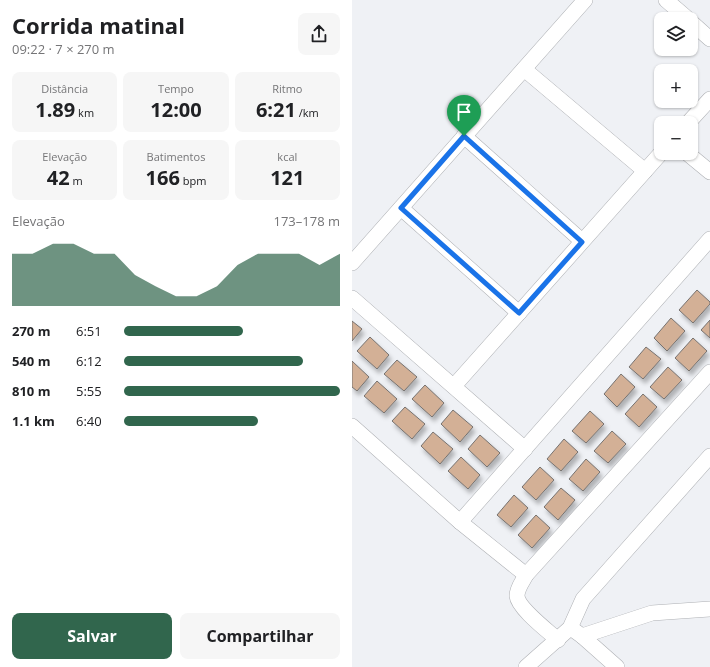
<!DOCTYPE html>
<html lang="pt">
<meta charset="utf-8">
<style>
:root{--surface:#fff;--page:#f6f6f6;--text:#202124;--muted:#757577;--accent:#31664d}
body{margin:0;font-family:"Open Sans",sans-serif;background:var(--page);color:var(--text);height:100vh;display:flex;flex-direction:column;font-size:15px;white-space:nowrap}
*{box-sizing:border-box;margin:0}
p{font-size:13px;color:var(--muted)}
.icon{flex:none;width:22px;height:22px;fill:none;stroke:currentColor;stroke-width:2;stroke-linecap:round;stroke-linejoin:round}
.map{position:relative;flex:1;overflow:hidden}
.details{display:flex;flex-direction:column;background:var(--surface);width:352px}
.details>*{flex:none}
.tools{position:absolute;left:302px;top:12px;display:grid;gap:8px}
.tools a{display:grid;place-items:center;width:44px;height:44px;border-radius:8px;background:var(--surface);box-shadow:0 1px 3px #0004;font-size:20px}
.pin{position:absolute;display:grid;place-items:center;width:34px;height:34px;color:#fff;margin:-41px -17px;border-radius:50% 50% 50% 0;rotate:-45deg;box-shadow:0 0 4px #0007}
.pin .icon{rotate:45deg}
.round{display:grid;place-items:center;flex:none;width:42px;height:42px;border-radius:8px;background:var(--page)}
.head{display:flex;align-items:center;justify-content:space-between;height:68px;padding:0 12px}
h1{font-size:22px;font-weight:700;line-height:30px}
.metrics{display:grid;grid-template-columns:repeat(3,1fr);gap:6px;height:68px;padding:4px 12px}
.metrics div{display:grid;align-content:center;border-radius:8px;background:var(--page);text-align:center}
.metrics b{font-size:20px;font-weight:700}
.metrics small{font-size:11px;font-weight:400}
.metrics p{font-size:11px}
.chart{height:112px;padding:8px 12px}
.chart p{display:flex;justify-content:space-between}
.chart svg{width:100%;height:72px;margin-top:4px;fill:var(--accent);opacity:.7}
.primary-button{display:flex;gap:8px;margin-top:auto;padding:8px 12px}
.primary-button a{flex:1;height:46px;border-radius:8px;background:var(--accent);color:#fff;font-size:16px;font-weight:700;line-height:46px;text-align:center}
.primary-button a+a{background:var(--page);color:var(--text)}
ul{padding:0 12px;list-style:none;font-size:13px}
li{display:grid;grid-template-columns:64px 48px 1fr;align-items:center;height:30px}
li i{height:10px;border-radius:5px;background:var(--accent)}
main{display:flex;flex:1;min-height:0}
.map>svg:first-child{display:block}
</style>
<main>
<section class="details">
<div class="head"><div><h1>Corrida matinal</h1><p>09:22 · 7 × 270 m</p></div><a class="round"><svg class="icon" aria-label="share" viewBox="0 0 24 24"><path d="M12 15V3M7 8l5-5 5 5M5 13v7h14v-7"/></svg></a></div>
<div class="metrics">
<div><p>Distância</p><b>1.89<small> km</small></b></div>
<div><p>Tempo</p><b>12:00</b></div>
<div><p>Ritmo</p><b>6:21<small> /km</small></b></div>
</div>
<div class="metrics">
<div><p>Elevação</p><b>42<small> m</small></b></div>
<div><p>Batimentos</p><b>166<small> bpm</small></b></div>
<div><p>kcal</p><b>121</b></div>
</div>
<div class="chart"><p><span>Elevação</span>173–178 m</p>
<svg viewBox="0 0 160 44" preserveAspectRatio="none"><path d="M0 44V12L10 12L20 6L30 6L40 12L50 12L60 25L70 32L80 38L90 38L100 32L110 19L120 12L130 12L140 12L150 19L160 12V44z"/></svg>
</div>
<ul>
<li><b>270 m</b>6:51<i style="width:55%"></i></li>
<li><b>540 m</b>6:12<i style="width:83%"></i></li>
<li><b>810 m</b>5:55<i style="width:100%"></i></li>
<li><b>1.1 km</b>6:40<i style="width:62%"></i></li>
</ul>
<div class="primary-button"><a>Salvar</a><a>Compartilhar</a></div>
</section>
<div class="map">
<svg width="358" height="667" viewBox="0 0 358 667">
<defs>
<filter id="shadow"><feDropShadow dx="2.5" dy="4.5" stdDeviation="2" flood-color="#0004"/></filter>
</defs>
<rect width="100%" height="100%" fill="#eff1f5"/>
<g fill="#d3b096" stroke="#767270" filter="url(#shadow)">
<path d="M345,290l13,12v2l-17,19 -14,-13z"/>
<path d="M319,318l14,13 -18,20 -13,-13z"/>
<path d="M358,320v18l-9,-8z"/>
<path d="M0,321l10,8 -10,12z"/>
<path d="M18,337l19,18 -12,14 -20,-18z"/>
<path d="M341,338l14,13 -18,20 -14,-13z"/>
<path d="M294,347l15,12 -18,20 -14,-12z"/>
<path d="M45,360l20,17 -13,14 -20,-17z"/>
<path d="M0,361l17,16 -12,14 -5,-4z"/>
<path d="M316,367l14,13 -18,19 -14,-12z"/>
<path d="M269,374l14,13 -18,20 -13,-13z"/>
<path d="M25,381l20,18 -13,14 -20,-17z"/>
<path d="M73,385l19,18 -12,14 -20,-18z"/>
<path d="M291,394l14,13 -18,20 -14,-13z"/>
<path d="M53,407l20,17 -13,15 -20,-18z"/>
<path d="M101,410l20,17 -13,15 -19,-18z"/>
<path d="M238,411l14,13 -18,19 -14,-12z"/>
<path d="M260,431l14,13 -18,19 -14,-12z"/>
<path d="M81,432l20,17 -13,15 -19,-18z"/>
<path d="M128,435l20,18 -13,14 -19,-18z"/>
<path d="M212,439l14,13 -17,19 -14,-12z"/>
<path d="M109,457l19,18 -12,14 -20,-18z"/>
<path d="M234,459l14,13 -17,19 -14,-12z"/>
<path d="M188,467l14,13 -18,20 -14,-13z"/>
<path d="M209,488l14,12 -17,20 -14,-13z"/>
<path d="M162,495l14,13 -17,19 -14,-12z"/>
<path d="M184,515l14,13 -18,20 -14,-13z"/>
</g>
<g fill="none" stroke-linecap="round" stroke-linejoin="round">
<g stroke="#aeb0b4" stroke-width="16">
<g id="minor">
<path d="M314,0l22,19"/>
<path d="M339,22l19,17"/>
<path d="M172,69l121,102"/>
<path d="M336,123l22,-24"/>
<path d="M112,136l118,105"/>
<path d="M335,153l23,19"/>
<path d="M49,208l118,105"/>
<path d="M0,263l233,-263"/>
<path d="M0,298l173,151"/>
<path d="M102,386l207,-233"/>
<path d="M0,426l108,96 66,53"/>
<path d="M108,522l250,-283"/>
<path d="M223,631l7,5 35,31"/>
<path d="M230,636l70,-23 58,-4"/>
<path d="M206,640c-10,-9 -40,-32 -41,-44 0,-8 6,-15 9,-21l184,-203"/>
<path d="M174,667l44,-39 13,-29 127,-143"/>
</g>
</g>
<use href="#minor" stroke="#fff" stroke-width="15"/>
</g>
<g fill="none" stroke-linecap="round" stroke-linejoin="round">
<g stroke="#fff" stroke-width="8">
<path id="route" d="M112,136l118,106 -63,71 -118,-105z"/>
</g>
<use href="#route" stroke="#1a73e8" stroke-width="5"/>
</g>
</svg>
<div class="tools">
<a><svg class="icon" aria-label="layers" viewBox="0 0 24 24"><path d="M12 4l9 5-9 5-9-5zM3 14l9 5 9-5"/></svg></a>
<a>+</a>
<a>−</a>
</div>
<div class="pin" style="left:112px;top:136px;background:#1e9e55"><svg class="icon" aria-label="arrive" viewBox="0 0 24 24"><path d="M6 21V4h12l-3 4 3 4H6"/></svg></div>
</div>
</main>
